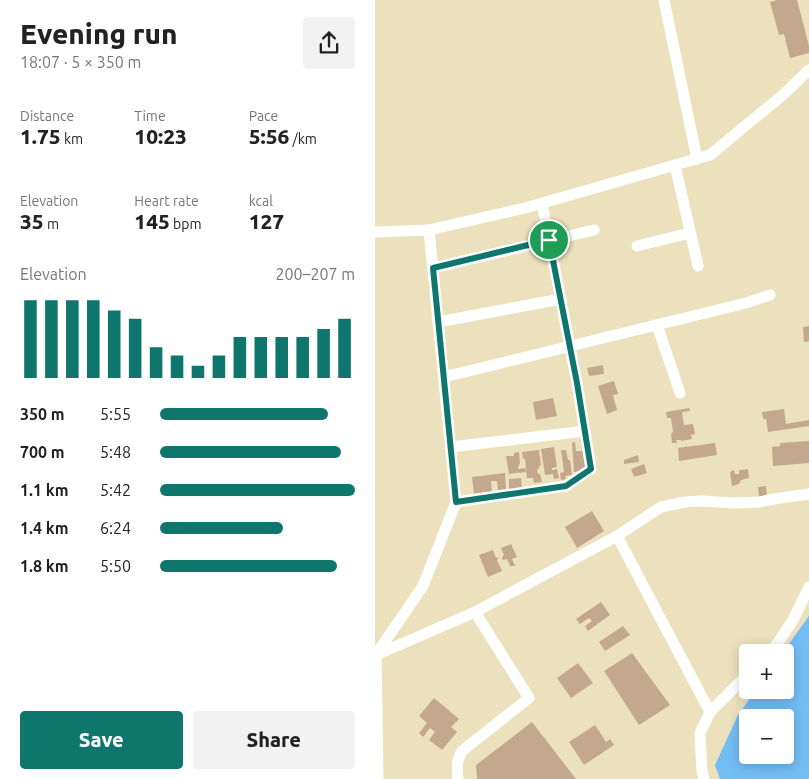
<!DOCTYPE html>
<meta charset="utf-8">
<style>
:root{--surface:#fff;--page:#f2f2f2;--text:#222;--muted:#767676;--accent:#0f766e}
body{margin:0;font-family:Ubuntu,sans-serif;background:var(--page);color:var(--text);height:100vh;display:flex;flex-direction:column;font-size:19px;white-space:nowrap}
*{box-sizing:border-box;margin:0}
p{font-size:16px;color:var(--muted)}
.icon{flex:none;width:28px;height:28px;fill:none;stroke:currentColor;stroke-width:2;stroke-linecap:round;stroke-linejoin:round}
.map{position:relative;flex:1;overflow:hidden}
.side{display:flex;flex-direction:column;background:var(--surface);width:375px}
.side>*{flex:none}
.fabs{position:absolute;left:364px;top:644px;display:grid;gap:10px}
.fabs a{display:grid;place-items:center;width:55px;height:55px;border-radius:5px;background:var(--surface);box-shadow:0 2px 12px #0003;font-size:25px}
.pin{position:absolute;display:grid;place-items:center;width:42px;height:42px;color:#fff;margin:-21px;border:2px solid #fff;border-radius:50%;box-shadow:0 1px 5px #0007}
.round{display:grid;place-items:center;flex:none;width:52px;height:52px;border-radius:5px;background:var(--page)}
.summary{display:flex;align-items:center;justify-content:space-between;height:85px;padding:0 20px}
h1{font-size:28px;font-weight:800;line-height:38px}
.stats{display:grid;grid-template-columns:repeat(3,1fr);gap:8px;height:85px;padding:5px 20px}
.stats div{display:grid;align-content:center}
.stats b{font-size:21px;font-weight:800}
.stats small{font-size:14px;font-weight:400}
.stats p{font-size:14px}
.chart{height:140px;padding:10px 20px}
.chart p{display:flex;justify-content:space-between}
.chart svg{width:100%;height:90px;margin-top:5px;stroke:var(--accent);stroke-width:6}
.cta{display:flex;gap:10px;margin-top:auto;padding:10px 20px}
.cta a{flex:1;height:58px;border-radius:5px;background:var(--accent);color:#fff;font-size:20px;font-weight:800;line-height:58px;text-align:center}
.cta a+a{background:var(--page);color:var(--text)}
ul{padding:0 20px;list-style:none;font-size:16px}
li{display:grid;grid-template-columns:80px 60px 1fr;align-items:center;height:38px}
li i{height:12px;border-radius:6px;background:var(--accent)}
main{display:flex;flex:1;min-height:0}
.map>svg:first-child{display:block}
</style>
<main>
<section class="side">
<div class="summary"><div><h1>Evening run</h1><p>18:07 · 5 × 350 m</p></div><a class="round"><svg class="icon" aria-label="share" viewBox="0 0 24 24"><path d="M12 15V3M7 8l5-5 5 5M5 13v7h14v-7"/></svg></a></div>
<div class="stats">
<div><p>Distance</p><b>1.75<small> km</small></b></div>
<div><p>Time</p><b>10:23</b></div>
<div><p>Pace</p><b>5:56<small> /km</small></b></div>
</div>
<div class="stats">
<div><p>Elevation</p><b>35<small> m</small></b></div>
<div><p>Heart rate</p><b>145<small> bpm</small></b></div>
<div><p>kcal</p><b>127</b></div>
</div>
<div class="chart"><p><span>Elevation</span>200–207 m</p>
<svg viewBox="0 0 160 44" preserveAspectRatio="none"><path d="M5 44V6M15 44V6M25 44V6M35 44V6M45 44V11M55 44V15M65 44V29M75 44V33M85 44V38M95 44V33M105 44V24M115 44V24M125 44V24M135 44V24M145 44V20M155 44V15"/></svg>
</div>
<ul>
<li><b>350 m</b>5:55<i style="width:86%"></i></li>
<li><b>700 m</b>5:48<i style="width:93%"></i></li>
<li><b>1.1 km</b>5:42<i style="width:100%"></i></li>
<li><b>1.4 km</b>6:24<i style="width:63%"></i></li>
<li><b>1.8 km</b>5:50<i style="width:91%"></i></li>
</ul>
<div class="cta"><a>Save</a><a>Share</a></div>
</section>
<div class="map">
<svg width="434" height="779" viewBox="0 0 434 779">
<rect width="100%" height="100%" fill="#ece1bd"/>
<path fill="#73bdf5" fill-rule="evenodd" d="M434,616v163h-89l-5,-14 23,-50 18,-25h29v-38h-2zM372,718h38v37h-38z"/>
<g fill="#c3a88d">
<path d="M402,0h20l12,46v7l-19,5 -6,-24 -5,1 -9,-33z"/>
<path d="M434,326v15l-5,1 -1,-15z"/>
<path d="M228,365l1,9 -15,2 -2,-8z"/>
<path d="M239,381l4,13 -5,1 4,15 -10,4 -9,-28z"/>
<path d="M178,398l4,18 -21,4 -3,-18z"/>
<path d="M314,408l1,3 -8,1 2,13 9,-1 2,10 -4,1 1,4 -11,2v-1h-5l1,3h-5l-1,-9 2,-2 -2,-14h-4l-1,-6z"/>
<path d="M409,409l2,15 23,-4v6l-41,6 -2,-13h-3l-1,-7z"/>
<path d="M206,440l6,31 -13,1 -2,-29 3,-1 1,9h6z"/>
<path d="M434,441v22l-36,3 -1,-19 8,-1v-3z"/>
<path d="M340,443l2,12 -38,6 -1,-13z"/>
<path d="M179,447l3,20 -5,1v2l5,-1 2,9 -5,1 -1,-5 -8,1 -4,-26z"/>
<path d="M164,450l2,16h-2v3h-2l1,5h2l2,8 -8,1 -1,-5h-6l-2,-19h-2l-1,-7z"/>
<path d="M186,450h5l2,10h2l2,15 -7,1 1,3 -5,1 -1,-7 4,-1z"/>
<path d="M144,452l1,11 -2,4v2l7,-1 1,4 -17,2 -3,-18h8v-3z"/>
<path d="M263,455l1,7 -15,2v-4z"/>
<path d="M269,464l3,9 -13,4 -3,-8z"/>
<path d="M373,469l1,9 -8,2 -2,4 -7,2 -2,-14 4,-2 1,4h4v-4z"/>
<path d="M130,473l1,18 -8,1 -1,-11h-6l1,12 -18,1 -2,-17z"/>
<path d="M146,478l1,11 -13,1v-11z"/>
<path d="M391,486l1,11h-8l-1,-10z"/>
<path d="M217,511l12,20 -27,17 -12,-21z"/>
<path d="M136,544l6,13 -5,2 3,7h-5l-3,-7 -4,1 -1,-2 2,-3 -3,-7z"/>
<path d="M118,550l3,8 3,-1 -2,3 5,11 -14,6 -9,-22z"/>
<path d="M226,602l9,13 -22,16 -3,-5 7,-5 -3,-3 -9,6 -4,-5z"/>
<path d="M248,626l7,9 -25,16 -6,-9z"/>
<path d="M257,653l38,52 -31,20 -35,-54z"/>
<path d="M203,663l15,20 -22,15 -14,-20z"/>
<path d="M59,698l25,21 -8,8 6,5 -15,18 -13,-10 6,-8 -5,-4 -7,9 -4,-4 8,-10 -8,-7z"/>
<path d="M157,722l44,57h-99l-1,-14z"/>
<path d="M220,725l11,17 4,-3 4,6 -30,20 -15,-23z"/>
</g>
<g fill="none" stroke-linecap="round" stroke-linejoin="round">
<g stroke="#fff" stroke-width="11">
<path d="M289,0l33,159"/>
<path d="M300,165l23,101"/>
<path d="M0,232l54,-2 96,-22 185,-53 74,-61 25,-24"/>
<path d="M262,246l53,-13"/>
<path d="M58,268l161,-38"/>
<path d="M63,322l123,-23"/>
<path d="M282,325l23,68"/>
<path d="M69,377l302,-74 24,-8"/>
<path d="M76,447l134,-16"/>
<path d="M81,502l110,-16 25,-17 -14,-86 -35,-180"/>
<path d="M394,652l8,-8 16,-24 16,-33"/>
<path d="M0,656l48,-70 33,-84 -27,-272"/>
<path d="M335,712l-93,-176 44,-29 24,-5 17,-1 32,2 25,-1 15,-3 35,-5"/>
<path d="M3,779l-2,-124 99,-43 142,-76"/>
<path d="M83,779c-1,-12 -2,-17 4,-28l67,-53 -54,-86"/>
<path d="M329,779l-2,-8 -2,-38 10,-21 37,-37"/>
</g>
</g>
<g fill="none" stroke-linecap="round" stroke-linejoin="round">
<g stroke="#fff" stroke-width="10">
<path id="route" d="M174,240l28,143 14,86 -25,17 -110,16 -23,-234z"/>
</g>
<use href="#route" stroke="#0f766e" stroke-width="6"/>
</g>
</svg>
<div class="fabs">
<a>+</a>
<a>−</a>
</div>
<div class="pin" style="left:174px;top:240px;background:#1e9e55"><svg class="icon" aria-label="arrive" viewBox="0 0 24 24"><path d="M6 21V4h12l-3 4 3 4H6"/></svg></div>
</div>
</main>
